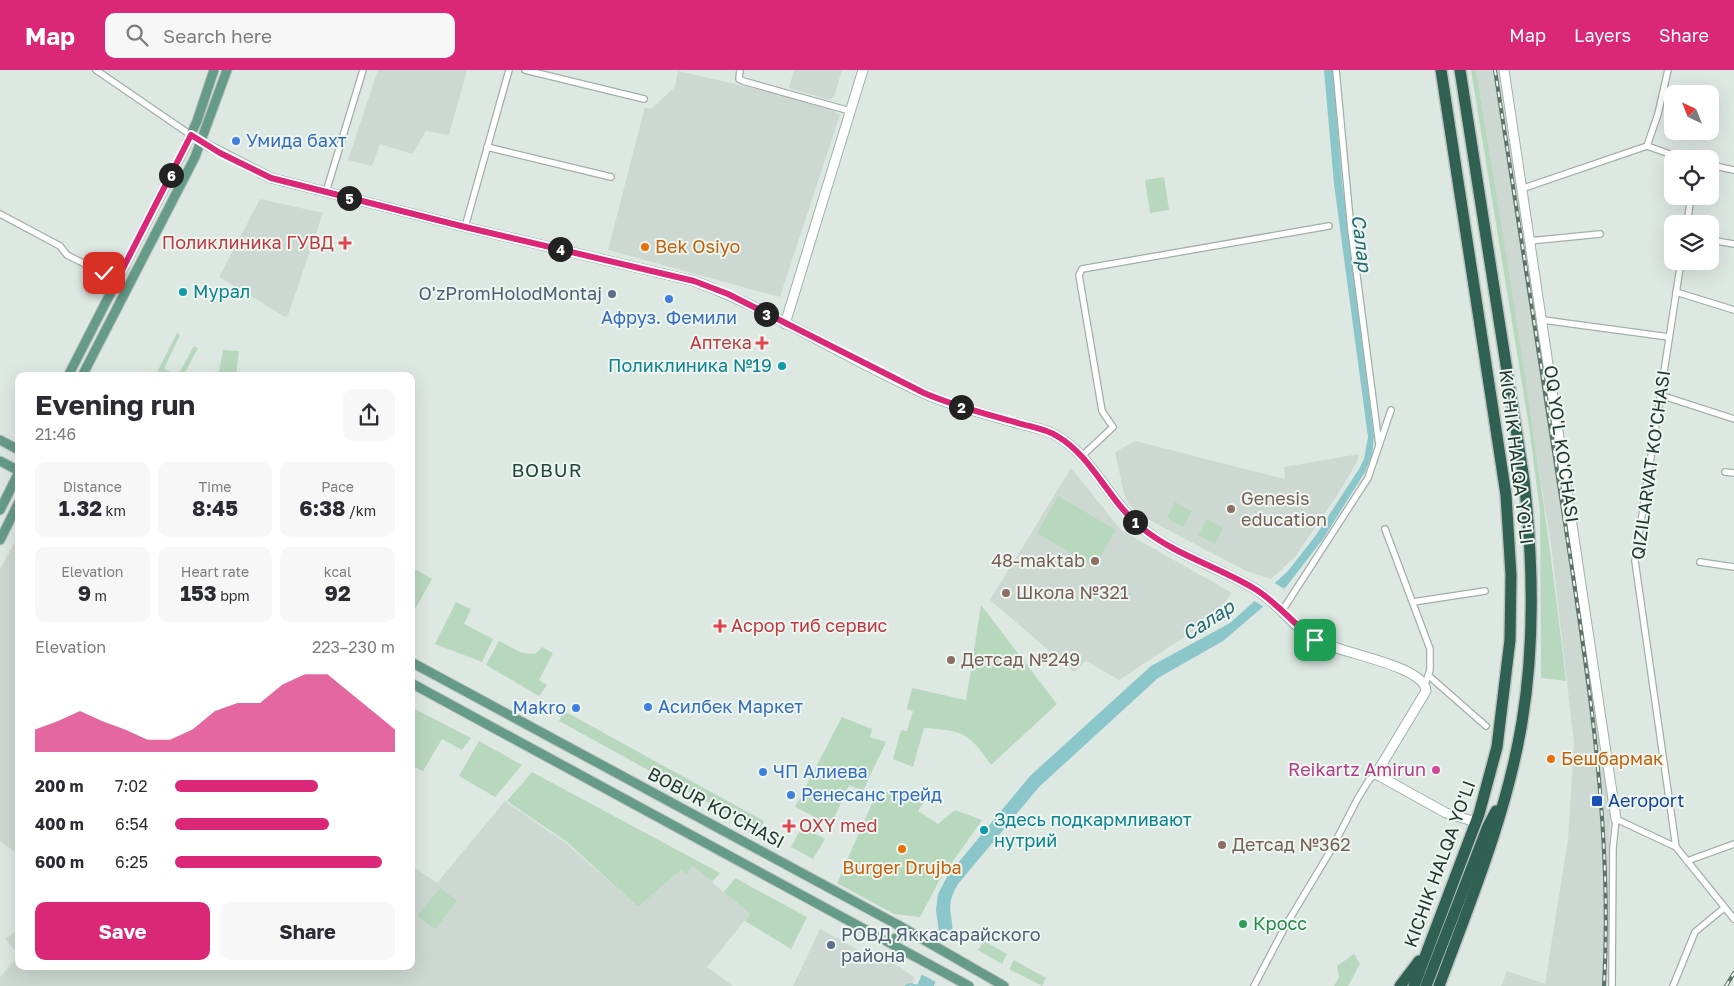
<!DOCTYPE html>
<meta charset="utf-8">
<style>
:root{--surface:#fff;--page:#f7f7f7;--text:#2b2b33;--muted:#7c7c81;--accent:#db2777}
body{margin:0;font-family:"Golos Text",sans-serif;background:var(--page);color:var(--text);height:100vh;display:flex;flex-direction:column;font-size:19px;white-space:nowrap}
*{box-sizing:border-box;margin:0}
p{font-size:16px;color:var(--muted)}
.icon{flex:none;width:28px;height:28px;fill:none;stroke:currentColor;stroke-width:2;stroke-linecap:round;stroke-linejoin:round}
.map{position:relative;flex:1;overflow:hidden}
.details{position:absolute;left:15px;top:302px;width:400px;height:598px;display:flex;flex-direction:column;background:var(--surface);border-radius:10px;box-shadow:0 5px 20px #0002}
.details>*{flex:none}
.needle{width:32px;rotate:317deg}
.buttons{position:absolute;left:1664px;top:15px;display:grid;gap:10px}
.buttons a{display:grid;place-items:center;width:55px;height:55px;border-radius:10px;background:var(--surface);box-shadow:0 5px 20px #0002;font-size:25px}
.pin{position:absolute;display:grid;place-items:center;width:42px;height:42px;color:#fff;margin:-21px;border-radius:10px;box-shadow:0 2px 8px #0006}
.km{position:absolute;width:25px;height:25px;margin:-12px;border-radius:50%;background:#222;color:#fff;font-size:14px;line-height:25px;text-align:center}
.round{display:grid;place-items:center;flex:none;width:52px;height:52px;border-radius:10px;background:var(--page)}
.headline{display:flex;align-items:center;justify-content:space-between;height:85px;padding:0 20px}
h1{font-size:28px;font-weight:700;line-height:38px}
.stats{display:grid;grid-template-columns:repeat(3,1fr);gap:8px;height:85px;padding:5px 20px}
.stats div{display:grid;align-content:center;border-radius:10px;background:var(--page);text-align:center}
.stats b{font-size:21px;font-weight:700}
.stats small{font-size:14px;font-weight:400}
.stats p{font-size:14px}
.chart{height:140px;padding:10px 20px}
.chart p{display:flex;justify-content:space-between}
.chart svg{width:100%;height:90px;margin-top:5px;fill:var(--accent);opacity:.7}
.cta{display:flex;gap:10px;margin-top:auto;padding:10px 20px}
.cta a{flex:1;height:58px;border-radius:10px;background:var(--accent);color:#fff;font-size:20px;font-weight:700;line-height:58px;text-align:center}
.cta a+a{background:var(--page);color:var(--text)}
ul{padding:0 20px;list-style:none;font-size:16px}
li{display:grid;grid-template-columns:80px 60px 1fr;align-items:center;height:38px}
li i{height:12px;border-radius:6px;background:var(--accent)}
header{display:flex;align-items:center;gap:30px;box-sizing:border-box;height:70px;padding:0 25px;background:var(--accent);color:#fff}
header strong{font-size:24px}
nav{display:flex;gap:28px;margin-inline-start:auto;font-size:18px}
.search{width:350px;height:45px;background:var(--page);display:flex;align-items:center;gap:12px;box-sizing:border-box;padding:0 18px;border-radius:10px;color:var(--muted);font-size:19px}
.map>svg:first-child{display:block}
</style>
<header>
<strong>Map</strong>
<div class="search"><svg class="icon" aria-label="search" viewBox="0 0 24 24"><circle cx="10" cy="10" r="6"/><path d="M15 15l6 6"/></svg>Search here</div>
<nav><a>Map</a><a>Layers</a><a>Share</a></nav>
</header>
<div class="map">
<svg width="1734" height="916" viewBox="0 0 1734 916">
<rect width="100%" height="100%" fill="#dee8e3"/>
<g fill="#cdd8d2">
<path d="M378,0h89l-18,65 -23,-4 -14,23 -32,-10 -8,22 -24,-6z"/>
<path d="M794,0h48l-8,27 -4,3 -41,-12z"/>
<path d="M1476,0h22l91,580 12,112 7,7 4,37 -3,26v111l-2,43h-106l6,-15 38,13 23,-145 6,-96 -23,-198z"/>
<path d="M678,1l109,25 45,14 8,5 -60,182 -172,-47 37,-143 6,2 24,-22z"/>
<path d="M260,129l63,14 -36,105 -68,-41z"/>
<path d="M1135,371l150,38 -1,-12 75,-13 -2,8 -21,35 -41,60 -24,22 -27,-9 -106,-56 -9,-10 -5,-10 -9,-42z"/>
<path d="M1071,398l50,62 111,63 -16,23 -97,64 -33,-19 -12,11 -84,-72z"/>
<path d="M19,464v321l-19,-14v-272z"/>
<path d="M505,731l61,42 72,64 43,-37 12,-4 57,48 -43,53 26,19h-733v-9l19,-22 -14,-16 14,-10v37h392v-101l26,18z"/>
<path d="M820,859l66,36 3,-3 11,5 14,10 -1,9h-120z"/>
</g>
<g fill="#b8d8be">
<path d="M1471,0h5c33,203 67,406 90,611l-25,-3 -1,-167 -11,-84z"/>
<path d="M1164,107l5,33 -19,3 -5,-33z"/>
<path d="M177,263l3,2 -16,34 14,6 16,-29 4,2 -15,28h-28z"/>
<path d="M223,280l16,1 -3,25h-18z"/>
<path d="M1058,426l58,34 -22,37 -57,-34z"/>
<path d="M1175,432l17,9 -9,16 -16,-9z"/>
<path d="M1207,449l16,9 -8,16 -17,-9z"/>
<path d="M411,497l21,12 -21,37z"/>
<path d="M456,532l15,7 -7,15 29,15 -11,23 -47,-18z"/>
<path d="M981,535l76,99 -66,61c-23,-33 -27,-34 -67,-37l-11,39 -20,-8 8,-29 6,1 6,-20 -6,-2 5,-21 54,12z"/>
<path d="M499,571l23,12 13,1 7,-7 11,6 -14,27 8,5 -8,11 -53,-31z"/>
<path d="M411,637l60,31 -9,12 -20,-11 -19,32 -12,-6z"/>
<path d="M564,641l200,110 -5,10 -200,-110z"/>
<path d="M842,647l30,12 -2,8 16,5 -23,49 -14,-6 -18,40 -36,-18z"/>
<path d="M479,671l43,24 -27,32 -36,-21z"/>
<path d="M532,702l188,101 -8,9 -19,-16 -7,8 -5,-4 -43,37 -71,-65 -60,-41z"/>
<path d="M877,722l53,1 -12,18 20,13 17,-14 27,10 -43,61 -19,36 -26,-3 -57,-31z"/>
<path d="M802,757l23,12 -12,20 -22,-12z"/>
<path d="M735,808l72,39 -16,32 -46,-28 5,-7 -26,-22z"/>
<path d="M440,818l17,13 -22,28 -18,-13z"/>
<path d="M984,871l23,13 -5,10 -24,-14z"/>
<path d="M1354,884l6,10 -12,22h-14l5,-9 -2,-11z"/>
<path d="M1014,890l32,18 -4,8 -33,-17z"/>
</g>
<path fill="#8ac6ca" d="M1324,0h9l9,111 32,256 -2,18 -7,17 -42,67 -37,48 -63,54 -65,37 -119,109 -81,97c-15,25 -3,31 -6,54 -2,16 -13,32 -18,48h-17l22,-54 -3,-22 2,-16 10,-19 82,-99 121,-110 79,-43 58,-52 28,-36 43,-66 5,-10 4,-22 -34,-253z"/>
<g fill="#dee8e3">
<path d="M1273,512l13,8 -20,18 -13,-8z"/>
<path d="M936,861l18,9 -16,43 -19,-10z"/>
</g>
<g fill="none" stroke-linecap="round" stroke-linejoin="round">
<path stroke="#8ac6ca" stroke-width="2" d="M906,916l4,-2 8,2"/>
<g stroke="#a2afa9" stroke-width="8">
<g id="street">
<path d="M96,0l105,72"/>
<path d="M525,0l119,29"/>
<path d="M740,0l-1,9 4,2 107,30"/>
<path d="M1336,0l15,160 28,215"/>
<path d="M1668,0l-10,44 -11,32 37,13"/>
<path d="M487,77l124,30"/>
<path d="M1710,95l24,5"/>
<path d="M1521,119l126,-43"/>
<path d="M326,122l37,-122"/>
<path d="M0,144l60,32 7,9 50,25"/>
<path d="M1687,154l4,-28"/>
<path d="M465,157l44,-157"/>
<path d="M1710,170l24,4"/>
<path d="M1529,171l71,-7"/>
<path d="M1676,222l58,18"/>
<path d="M1543,250l126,17"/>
<path d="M1660,325l74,24"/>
<path d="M1081,387l32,-30 -11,-16 -23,-136 3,-6 247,-43"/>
<path d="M1725,402l9,1"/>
<path d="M1385,459l45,120v21l-5,14"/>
<path d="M1700,492l34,5"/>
<path d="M1413,532l72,-11"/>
<path d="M1282,541l86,-133 23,-68"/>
<path d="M1429,606l57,50"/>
<path d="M1676,777l-41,-286 46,-300"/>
<path d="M1687,791l47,-17"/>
<path d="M1254,916l32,-61 45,-75 27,-52 11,-18 7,-6"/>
<path d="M1612,916l1,-138 3,-29 60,28 58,72"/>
<path d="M1673,916l22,-54 29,-24"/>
</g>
</g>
<g stroke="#9eb3aa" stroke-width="11">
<g id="secondary">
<path d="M1504,0l112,749"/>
<path d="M201,72l70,36 194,49 229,54c81,30 155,80 236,115 29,12 60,19 90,28 12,3 27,5 37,12 36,21 52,65 84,91 33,28 78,40 114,62 21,13 35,33 55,48 23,16 115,27 116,54l-50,83 70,39 30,9"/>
<path d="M785,254l78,-254"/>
</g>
</g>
<g stroke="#bcc3c1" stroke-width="11">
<g id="primary">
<path d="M68,306l117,-228 12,-27 17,-51"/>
<path d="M82,306l113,-219 32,-87"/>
<path d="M0,370l19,10"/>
<path d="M0,391l19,10"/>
<path d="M0,440l19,-38"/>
<path d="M0,470l19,-38"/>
<path d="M411,592l487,263 106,61"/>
<path d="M411,613l558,303"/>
<path d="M889,871l11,-5 1,-6 -3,-5"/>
</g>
</g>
<g stroke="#bcc3c1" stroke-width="14">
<g id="highway">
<path d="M1400,916l19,-25"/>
<path d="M1414,916l65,-172 18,-67 13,-107 1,-65 -5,-80 -65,-425"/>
<path d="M1426,916l62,-160 8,-15"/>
<path d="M1439,916c32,-86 68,-173 83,-264 13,-78 11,-162 2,-242l-64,-410"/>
</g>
</g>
<use href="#street" stroke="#fff" stroke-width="5.5"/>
<use href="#secondary" stroke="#fff" stroke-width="9"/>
<use href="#primary" stroke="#669b89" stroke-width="9"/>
<use href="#highway" stroke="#2f6052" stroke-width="11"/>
<g stroke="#5b736a" stroke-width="4">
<g id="rail">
<path d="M1495,0c23,147 46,294 68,440 24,156 50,319 41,476"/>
<path d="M1726,916l8,-13"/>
</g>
</g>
<use href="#rail" stroke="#eef6f1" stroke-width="2" stroke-dasharray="5.5" stroke-linecap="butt"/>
</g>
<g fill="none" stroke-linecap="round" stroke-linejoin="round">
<g stroke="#fff" stroke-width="10">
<path id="route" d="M104,203l13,7 74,-145 29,18 51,25 194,49 229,54 34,13 196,99c30,13 62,21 94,30 13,4 28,6 39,13 36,21 52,66 85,92 33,27 77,39 113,61 23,14 38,35 60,51"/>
</g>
<use href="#route" stroke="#db2777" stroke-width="6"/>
</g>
<g fill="#3f7fe0" stroke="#eef6f1" stroke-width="2">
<circle cx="236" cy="71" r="5"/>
<circle cx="669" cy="229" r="5"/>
<circle cx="648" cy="637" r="5"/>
<circle cx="576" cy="638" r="5"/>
<circle cx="763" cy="702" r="5"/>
<circle cx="791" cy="725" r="5"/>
</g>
<g fill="#e0444e" stroke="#eef6f1" stroke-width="2">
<path d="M342.5 165.5h5v5h5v5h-5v5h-5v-5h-5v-5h5z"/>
<path d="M759.5 265.5h5v5h5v5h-5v5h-5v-5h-5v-5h5z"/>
<path d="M717.5 548.5h5v5h5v5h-5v5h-5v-5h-5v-5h5z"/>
<path d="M786.5 748.5h5v5h5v5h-5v5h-5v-5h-5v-5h5z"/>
</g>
<g fill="#e8710a" stroke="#eef6f1" stroke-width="2">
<circle cx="645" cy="177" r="5"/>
<circle cx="1551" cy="689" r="5"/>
<circle cx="902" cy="779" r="5"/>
</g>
<g fill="#0f9aa8" stroke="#eef6f1" stroke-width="2">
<circle cx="183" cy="222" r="5"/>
<circle cx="782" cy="296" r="5"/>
<circle cx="984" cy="760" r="5"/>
</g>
<g fill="#5c6f8a" stroke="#eef6f1" stroke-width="2">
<circle cx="612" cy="224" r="5"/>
<circle cx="831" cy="875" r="5"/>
</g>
<g fill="#8d6e63" stroke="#eef6f1" stroke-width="2">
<circle cx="1231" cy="439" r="5"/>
<circle cx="1095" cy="491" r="5"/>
<circle cx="1006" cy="523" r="5"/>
<circle cx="951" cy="590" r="5"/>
<circle cx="1222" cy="775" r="5"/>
</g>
<circle fill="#d1479c" stroke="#eef6f1" stroke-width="2" cx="1436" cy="700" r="5"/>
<rect fill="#1a4fb4" stroke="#eef6f1" stroke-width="2" x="1591" y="725" width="12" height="12" rx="2.5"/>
<circle fill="#2e9e5b" stroke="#eef6f1" stroke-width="2" cx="1243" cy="854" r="5"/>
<g text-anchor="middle" stroke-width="4" stroke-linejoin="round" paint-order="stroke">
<g font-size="18" fill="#366cbe" stroke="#eef6f1" text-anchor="start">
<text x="246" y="77">Умида бахт</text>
<text x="669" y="254" text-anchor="middle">Афруз. Фемили</text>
<text x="658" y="643">Асилбек Маркет</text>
<text x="566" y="644" text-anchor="end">Makro</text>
<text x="773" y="708">ЧП Алиева</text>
<text x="801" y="731">Ренесанс трейд</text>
</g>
<g font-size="18" fill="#be3a42" stroke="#eef6f1" text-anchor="end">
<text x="334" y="179">Поликлиника ГУВД</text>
<text x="752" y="279">Аптека</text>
<text x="731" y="562" text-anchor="start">Асрор тиб сервис</text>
<text x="799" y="762" text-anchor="start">OXY med</text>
</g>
<g font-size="18" fill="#c56008" stroke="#eef6f1" text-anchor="start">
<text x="655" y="183">Bek Osiyo</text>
<text x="1561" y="695">Бешбармак</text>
<text x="902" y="804" text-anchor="middle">Burger Drujba</text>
</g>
<g font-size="18" fill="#0d838f" stroke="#eef6f1" text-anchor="start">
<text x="193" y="228">Мурал</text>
<text x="772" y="302" text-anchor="end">Поликлиника №19</text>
<text x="994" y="756">Здесь подкармливают<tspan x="994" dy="21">нутрий</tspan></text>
</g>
<g font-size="18" fill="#4e5e75" stroke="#eef6f1" text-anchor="end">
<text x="602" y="230">O'zPromHolodMontaj</text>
<text x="841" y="871" text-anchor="start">РОВД Яккасарайского<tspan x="841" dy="21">района</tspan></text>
</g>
<g font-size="18" fill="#21372f" stroke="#eef6f1">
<text transform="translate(1561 374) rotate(82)" y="6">OQ YO'L KO'CHASI</text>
<text transform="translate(1516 387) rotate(83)" y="6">KICHIK HALQA YO'LI</text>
<text transform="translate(1651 395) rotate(-82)" y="6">QIZILARVAT KO'CHASI</text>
<text transform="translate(716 738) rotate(28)" y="6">BOBUR KO'CHASI</text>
<text transform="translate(1440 794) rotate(-70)" y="6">KICHIK HALQA YO'LI</text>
</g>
<g font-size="18" fill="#785e54" stroke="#eef6f1" text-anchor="start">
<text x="1241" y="435">Genesis<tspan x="1241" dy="21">education</tspan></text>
<text x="1085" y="497" text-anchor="end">48-maktab</text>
<text x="1016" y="529">Школа №321</text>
<text x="961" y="596">Детсад №249</text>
<text x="1232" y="781">Детсад №362</text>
</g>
<g font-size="18" fill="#b23c85" stroke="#eef6f1" text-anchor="end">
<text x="1426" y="706">Reikartz Amirun</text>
</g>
<g font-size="18" fill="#164399" stroke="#eef6f1" text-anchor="start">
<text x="1608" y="737">Aeroport</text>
</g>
<g font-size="18" fill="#27864d" stroke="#eef6f1" text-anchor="start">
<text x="1253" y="860">Кросс</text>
</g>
<g font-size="19" font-style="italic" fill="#21676d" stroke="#eef6f1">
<text transform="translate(1362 173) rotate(83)" y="7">Салар</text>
<text transform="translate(1208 550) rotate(-33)" y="7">Салар</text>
</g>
<g font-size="19" letter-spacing="1" fill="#1f473a" stroke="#eef6f1">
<text x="547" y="407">BOBUR</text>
</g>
</g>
</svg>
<div class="buttons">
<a><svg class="needle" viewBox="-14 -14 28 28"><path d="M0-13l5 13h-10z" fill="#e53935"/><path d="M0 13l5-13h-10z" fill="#7c7c81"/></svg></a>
<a><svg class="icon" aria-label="locate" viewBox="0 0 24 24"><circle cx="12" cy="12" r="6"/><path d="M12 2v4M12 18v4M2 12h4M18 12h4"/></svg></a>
<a><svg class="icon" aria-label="layers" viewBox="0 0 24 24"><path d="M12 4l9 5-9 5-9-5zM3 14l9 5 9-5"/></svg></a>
</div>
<div class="pin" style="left:1315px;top:570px;background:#1e9e55"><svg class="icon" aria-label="arrive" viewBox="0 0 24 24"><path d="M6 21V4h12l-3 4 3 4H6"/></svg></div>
<div class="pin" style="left:104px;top:203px;background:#d93025"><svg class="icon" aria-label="check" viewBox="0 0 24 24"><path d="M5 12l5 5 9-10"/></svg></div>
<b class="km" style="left:1135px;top:452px">1</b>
<b class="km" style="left:961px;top:337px">2</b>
<b class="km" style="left:766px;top:244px">3</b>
<b class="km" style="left:560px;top:179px">4</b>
<b class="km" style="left:349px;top:128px">5</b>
<b class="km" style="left:171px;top:105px">6</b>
<section class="details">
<div class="headline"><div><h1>Evening run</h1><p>21:46</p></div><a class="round"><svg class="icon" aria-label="share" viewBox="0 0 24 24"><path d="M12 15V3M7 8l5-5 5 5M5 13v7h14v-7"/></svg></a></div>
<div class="stats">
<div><p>Distance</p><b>1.32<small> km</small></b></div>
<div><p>Time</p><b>8:45</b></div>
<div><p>Pace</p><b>6:38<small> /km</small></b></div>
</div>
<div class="stats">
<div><p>Elevation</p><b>9<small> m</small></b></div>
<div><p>Heart rate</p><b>153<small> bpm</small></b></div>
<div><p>kcal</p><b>92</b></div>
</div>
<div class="chart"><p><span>Elevation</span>223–230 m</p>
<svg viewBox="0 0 160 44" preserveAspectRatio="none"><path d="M0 44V33L10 29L20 24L30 29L40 33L50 38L60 38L70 33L80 24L90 20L100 20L110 11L120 6L130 6L140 15L150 24L160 33V44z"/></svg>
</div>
<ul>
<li><b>200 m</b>7:02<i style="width:65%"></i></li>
<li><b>400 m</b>6:54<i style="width:70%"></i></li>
<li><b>600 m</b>6:25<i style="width:94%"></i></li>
</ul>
<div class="cta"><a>Save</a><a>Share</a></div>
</section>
</div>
